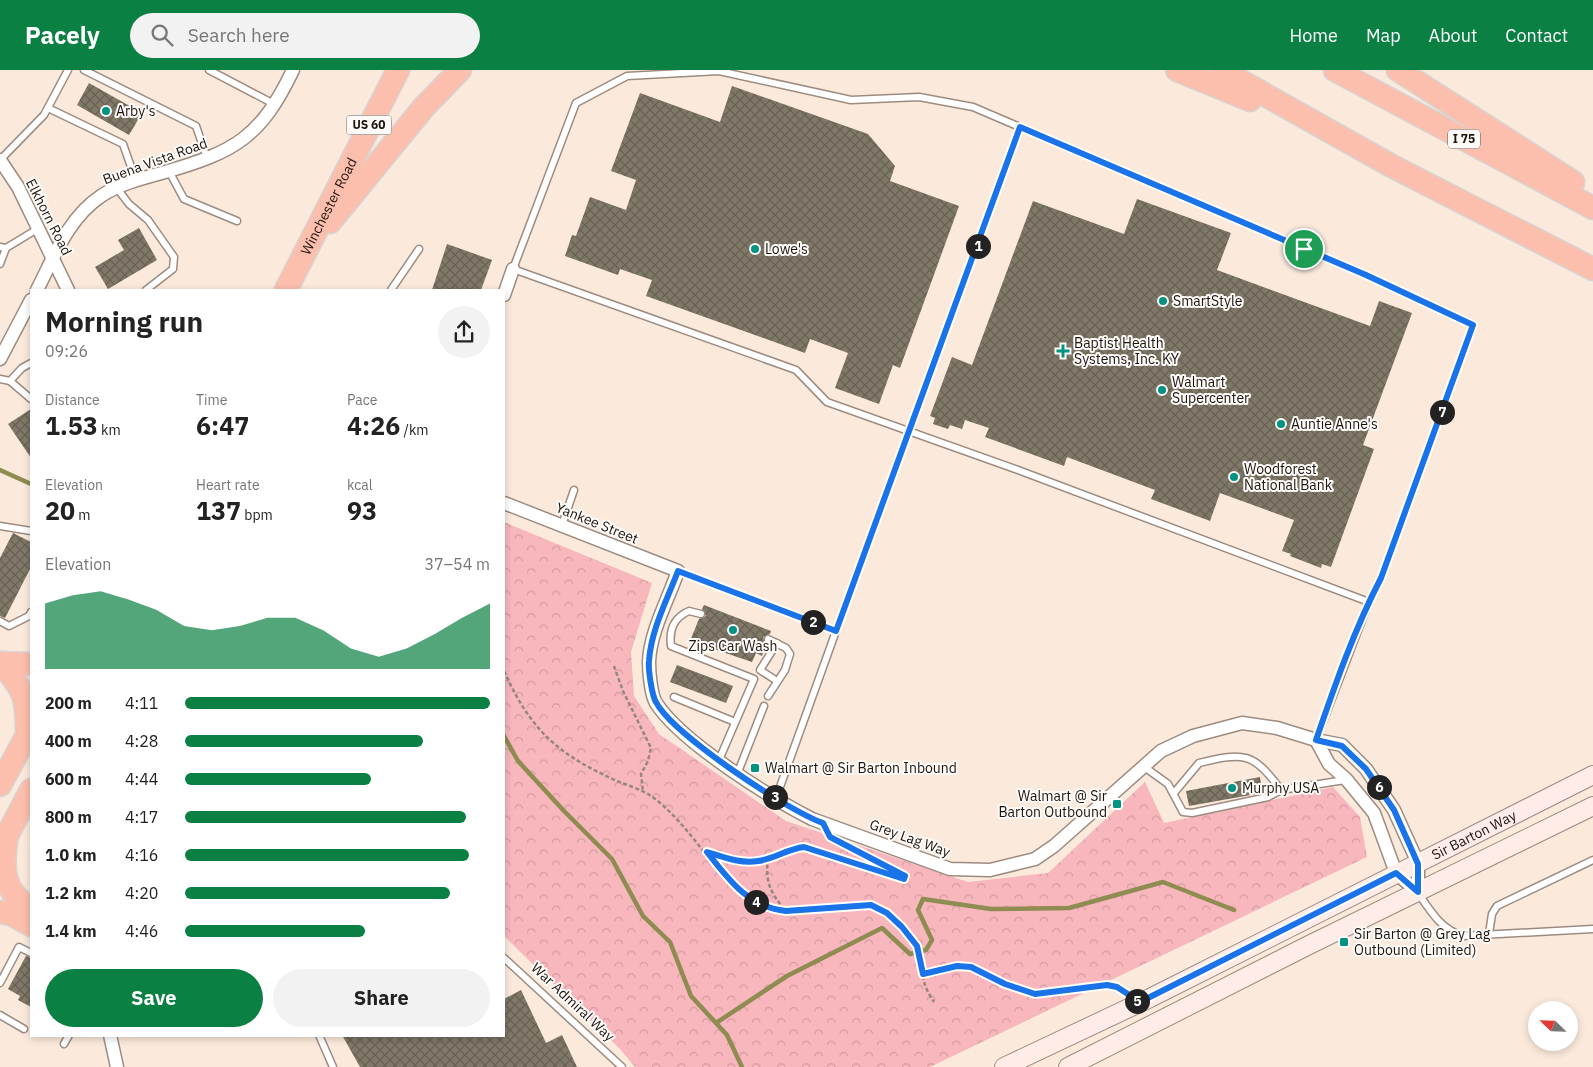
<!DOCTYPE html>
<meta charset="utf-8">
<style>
:root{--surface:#fff;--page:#f2f2f2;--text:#222;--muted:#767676;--accent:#0b8043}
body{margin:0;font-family:"IBM Plex Sans",sans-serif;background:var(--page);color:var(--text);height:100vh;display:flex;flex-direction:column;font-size:19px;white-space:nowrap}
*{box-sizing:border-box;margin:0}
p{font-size:16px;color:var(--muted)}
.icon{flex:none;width:28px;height:28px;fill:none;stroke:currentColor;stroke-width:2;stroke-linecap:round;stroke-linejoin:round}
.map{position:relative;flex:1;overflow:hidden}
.drawer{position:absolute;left:30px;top:219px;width:475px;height:748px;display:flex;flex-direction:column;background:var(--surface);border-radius:0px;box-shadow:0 2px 8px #0003}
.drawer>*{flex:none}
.needle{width:32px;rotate:293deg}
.tools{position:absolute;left:1528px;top:931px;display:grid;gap:10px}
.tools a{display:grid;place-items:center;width:50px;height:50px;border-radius:50%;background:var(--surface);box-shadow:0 2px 8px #0003;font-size:25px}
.pin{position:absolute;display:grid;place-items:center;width:42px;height:42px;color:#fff;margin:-21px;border:2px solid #fff;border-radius:50%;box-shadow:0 1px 5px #0007}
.km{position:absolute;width:25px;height:25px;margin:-12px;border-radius:50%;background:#222;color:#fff;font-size:14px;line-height:25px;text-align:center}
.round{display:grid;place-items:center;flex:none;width:52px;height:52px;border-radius:26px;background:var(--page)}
.overview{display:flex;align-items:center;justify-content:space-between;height:85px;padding:0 15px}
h1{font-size:28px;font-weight:700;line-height:38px}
.figures{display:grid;grid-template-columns:repeat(3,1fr);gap:8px;height:85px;padding:5px 15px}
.figures div{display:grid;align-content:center}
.figures b{font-size:25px;font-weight:700}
.figures small{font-size:14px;font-weight:400}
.figures p{font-size:14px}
.chart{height:140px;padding:10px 15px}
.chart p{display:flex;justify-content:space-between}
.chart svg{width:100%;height:90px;margin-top:5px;fill:var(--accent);opacity:.7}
.action{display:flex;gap:10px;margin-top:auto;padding:10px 15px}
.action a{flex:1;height:58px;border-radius:30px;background:var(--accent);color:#fff;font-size:20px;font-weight:700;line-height:58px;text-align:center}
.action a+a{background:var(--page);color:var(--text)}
ul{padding:0 15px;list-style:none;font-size:16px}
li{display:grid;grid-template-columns:80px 60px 1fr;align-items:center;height:38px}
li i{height:12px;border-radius:6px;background:var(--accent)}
header{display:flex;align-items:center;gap:30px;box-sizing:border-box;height:70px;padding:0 25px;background:var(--accent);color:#fff}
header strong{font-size:24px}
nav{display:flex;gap:28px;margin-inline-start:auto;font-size:18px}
.search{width:350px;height:45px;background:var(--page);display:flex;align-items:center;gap:12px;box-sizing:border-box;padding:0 18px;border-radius:28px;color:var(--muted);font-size:19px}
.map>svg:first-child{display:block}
</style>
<header>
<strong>Pacely</strong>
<div class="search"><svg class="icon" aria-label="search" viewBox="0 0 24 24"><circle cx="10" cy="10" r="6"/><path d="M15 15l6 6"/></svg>Search here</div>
<nav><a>Home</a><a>Map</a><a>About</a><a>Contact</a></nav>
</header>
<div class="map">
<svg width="1593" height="997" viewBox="0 0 1593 997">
<defs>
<pattern id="park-crowns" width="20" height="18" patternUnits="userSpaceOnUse" patternTransform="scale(1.25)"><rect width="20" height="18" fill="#f8b6bd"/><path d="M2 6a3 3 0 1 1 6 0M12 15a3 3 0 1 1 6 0" fill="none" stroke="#d49ca1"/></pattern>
<pattern id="building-cross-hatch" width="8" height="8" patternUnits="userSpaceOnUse" patternTransform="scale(1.25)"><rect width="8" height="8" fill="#807868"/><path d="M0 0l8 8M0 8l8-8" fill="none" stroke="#686154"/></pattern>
</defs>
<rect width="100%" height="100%" fill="#fbeadc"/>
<path fill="url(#park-crowns)" d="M504,452l148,61 -21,69 3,44 25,38 127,87 182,61 80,-9 97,-91 19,41 169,-36 27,30 7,40 -437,210h-295l-15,-18 -116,-113z"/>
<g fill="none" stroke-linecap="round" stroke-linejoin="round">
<g stroke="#8e8c50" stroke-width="4.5">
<path d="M0,400l31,14"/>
<path d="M504,666l14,25 46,50 48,48 31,57 27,26 21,54 25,27 71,-47 95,-48 28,26 16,-4 6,-10 -14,-30 5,-11 68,10 78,-1 94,-26 71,28"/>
<path d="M716,953l11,12 15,32"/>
</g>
</g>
<g fill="url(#building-cross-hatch)">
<path d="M89,13l53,30 -13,22 -52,-30z"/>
<path d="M732,16l136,48 27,32 -5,15 69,25 -59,162 -7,-3 -14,39 -44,-16 13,-35 -38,-14 -5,14 -159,-57 6,-16 -32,-11 -2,6 -53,-19 7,-21 4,1 14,-39 36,13 10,-30 -25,-9 29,-78 80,29z"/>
<path d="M1137,129l94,34 -14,37 153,56 9,-25 33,12 -49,132 11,4 -43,118 -9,-3 -1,4 -31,-12 1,-2 -9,-3 12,-31 -74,-27 -10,28 -59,-22 4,-9 -88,-33 -3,9 -79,-29 4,-9 -24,-8 -3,9 -12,-4 -2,4 -15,-5 2,-6 -5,-2 22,-59 20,8 61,-164 91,33z"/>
<path d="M139,158l18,32 -49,29 -13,-22 29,-17 -6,-10z"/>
<path d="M447,174l45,16 -11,30h-49z"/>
<path d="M31,339v49l-23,-34z"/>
<path d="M13,463l18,9v25l-26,51 -5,-2v-58z"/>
<path d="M704,535l67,26 -1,3 -7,3 3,7 -4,12 -6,-3 -4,9 -62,-21 9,-22 7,-3 -4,-7z"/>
<path d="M677,595l56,21 -7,17 -56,-21z"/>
<path d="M1260,707l2,16 -73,13 -3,-15z"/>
<path d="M26,886l5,2v49l-13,-7 2,-4 -12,-7z"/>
<path d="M521,920l25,53 16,-8 15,32h-217l-18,-32h162v-36z"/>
</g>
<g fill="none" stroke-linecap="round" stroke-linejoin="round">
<g stroke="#9c8c80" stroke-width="9">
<g id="lane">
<path d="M84,0l112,56 11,32"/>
<path d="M209,0l65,34"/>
<path d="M48,38l75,36 13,37"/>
<path d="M0,90l44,-45 24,-45"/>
<path d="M169,101l15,28 53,22"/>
<path d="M116,117l13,17 19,16 26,37 -1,12 -27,21"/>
<path d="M0,177l6,1 33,-20"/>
<path d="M0,194l6,-16"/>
<path d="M391,220l28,-41"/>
<path d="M0,309l10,2 12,-13 9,-5"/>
<path d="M10,311l21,18"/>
<path d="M562,455l12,-35"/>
<path d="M0,456l31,5"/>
<path d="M678,501l158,60 -60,167"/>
<path d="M701,544l-12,-3c-16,7 -20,19 -18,35l83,33 -35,81"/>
<path d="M0,551l9,5 20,-10 2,-4"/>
<path d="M836,561l184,-504"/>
<path d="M777,611l-17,-11 17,-27"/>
<path d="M768,626l17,-26 5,-16 -4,-6 -18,-9"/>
<path d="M674,627l61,25"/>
<path d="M1316,670l53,-138 -351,-132 -191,-68 -31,-32 -283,-101 63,-166 51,-27 92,-5 132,29 68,-3 54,10 393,168 107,50 -92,253 -12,24"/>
<path d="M1143,696l25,18 15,28 9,1 76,-16 13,-7 64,-10"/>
<path d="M738,702l26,-66"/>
<path d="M1174,723l25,-30c45,-11 54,-11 82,27"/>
<path d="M1418,823c13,19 23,36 45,43l130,-7"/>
<path d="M1489,864l3,-20 5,-8 96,-46"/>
<path d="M504,888l118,109"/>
<path d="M0,913l19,-36 12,6"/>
<path d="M0,945l24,14"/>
<path d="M319,965l14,32"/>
<path d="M64,974l5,-9"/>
</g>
</g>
<g stroke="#9c8c80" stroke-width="15">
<g id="street">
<path d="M0,90l18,27 50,103"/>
<path d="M37,220c17,-33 31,-72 64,-94 18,-12 42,-18 64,-24 70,-20 96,-35 128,-102"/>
<path d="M504,225l9,-26"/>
<path d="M0,289l31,-59"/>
<path d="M504,433l174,68c-10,29 -28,61 -29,91 0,10 2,33 7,41 25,39 115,95 156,116l138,50 40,1 45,-11 19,-13 107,-95 32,-15 49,-13 35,5 39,12 26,5 24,24 28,41 24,53v29"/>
<path d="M1316,670l13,24 17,15 28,34 22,60 22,19"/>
<path d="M110,965l7,32"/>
</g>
</g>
<g stroke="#9c8c80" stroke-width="20">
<g id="secondary">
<path id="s1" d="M1004,997l146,-69 443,-223"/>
<path d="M1068,997l239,-121 286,-140"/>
</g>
</g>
<g stroke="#d6d5d4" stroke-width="25">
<g id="highway">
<path d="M1177,0l73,30"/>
<path d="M1221,0l169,95 203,104"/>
<path d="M1335,0l258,138"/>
<path d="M1398,0l175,112"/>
<path d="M330,152l94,-115 36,-37"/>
<path id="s2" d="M286,220l112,-220"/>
<path d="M1,593c25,29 26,36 26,73"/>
<path d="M1,593l30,1"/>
<path d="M0,715l31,-57"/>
<path d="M7,765c-5,32 -6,55 24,74"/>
<path d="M1,777l30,-57"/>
<path d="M0,842l11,2 20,11"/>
</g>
</g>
<g stroke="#94887e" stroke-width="2.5" stroke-dasharray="4 2.5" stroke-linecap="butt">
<path d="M614,596l9,25 28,57 -3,13 -7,13 2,18"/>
<path d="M504,601c12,26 24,48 45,68 20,19 44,31 68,42 10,4 22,8 31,13 51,33 75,110 138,117 54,2 95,-28 130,33 6,12 5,29 9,41 2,6 6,12 9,17"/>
<path d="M707,782c16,5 35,12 51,9 16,-3 29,-13 46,-14l100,32 1,-3 -50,-26"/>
<path d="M768,788c-3,24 2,34 17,52"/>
<path d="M923,904l34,-8 14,1 34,17 30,10 72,-9 10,2 9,6"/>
</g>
<use href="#lane" stroke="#fff" stroke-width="6"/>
<use href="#street" stroke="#fff" stroke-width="12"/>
<use href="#secondary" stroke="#feece6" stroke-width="18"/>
<use href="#highway" stroke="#fcbead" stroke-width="22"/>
</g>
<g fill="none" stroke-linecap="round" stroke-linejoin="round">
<g stroke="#fff" stroke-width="10">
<path id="route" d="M1020,57l346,148 107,50 -92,253c-27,52 -46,107 -65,162l26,6 24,23 28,41 24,54v28l-22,-19 -256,129 -23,-15 -10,-2 -72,9 -30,-10 -34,-17 -14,-1 -34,8 -6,-28 -15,-19 -15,-14 -16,-8 -85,6c-38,-4 -57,-31 -79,-59 16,5 34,12 51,9 16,-2 29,-12 46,-14l100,32 1,-3 -75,-39 -7,-14c-35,-12 -151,-89 -167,-121 -4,-6 -8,-33 -7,-41 2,-31 18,-61 29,-90l158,60z"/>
</g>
<use href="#route" stroke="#1a73e8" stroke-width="6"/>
</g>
<g fill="#009380" stroke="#fdfaf7" stroke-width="2">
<circle cx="106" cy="41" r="5"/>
<circle cx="755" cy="179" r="5"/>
<circle cx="1163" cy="231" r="5"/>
<path d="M1060.5 273.5h5v5h5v5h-5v5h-5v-5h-5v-5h5z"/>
<circle cx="1162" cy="320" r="5"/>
<circle cx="1281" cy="354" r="5"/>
<circle cx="1234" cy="407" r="5"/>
<circle cx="733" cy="560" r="5"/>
<rect x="750" y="693" width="10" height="10" rx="2.5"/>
<circle cx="1232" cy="718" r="5"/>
<rect x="1112" y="729" width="10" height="10" rx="2.5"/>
<rect x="1339" y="867" width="10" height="10" rx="2.5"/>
</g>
<g text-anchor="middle" stroke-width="4" stroke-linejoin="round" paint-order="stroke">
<g fill="#fdfaf7" stroke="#5f5a55" stroke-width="1">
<rect x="346.5" y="45.5" width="45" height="19" rx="4"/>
<rect x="1448" y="59.5" width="32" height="19" rx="4"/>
</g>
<g font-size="12" font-weight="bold" fill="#1b1510">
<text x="369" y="59">US 60</text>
<text x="1464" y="73">I 75</text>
</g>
<g font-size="14" fill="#1b1510" stroke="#fdfaf7" text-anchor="start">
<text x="116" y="46">Arby's</text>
<text x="765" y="184">Lowe's</text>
<text x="1173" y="236">SmartStyle</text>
<text x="1074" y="278">Baptist Health<tspan x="1074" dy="16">Systems, Inc. KY</tspan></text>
<text x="1172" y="317">Walmart<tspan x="1172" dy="16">Supercenter</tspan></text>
<text x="1291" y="359">Auntie Anne's</text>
<text x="1244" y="404">Woodforest<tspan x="1244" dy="16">National Bank</tspan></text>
<text x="733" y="581" text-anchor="middle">Zips Car Wash</text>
<text x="765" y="703">Walmart @ Sir Barton Inbound</text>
<text x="1242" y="723">Murphy USA</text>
<text x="1107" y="731" text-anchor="end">Walmart @ Sir<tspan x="1107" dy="16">Barton Outbound</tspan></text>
<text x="1354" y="869">Sir Barton @ Grey Lag<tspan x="1354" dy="16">Outbound (Limited)</tspan></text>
</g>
<g font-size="14" fill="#1b1510" stroke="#fdfaf7">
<text transform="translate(155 91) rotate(-20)" y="5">Buena Vista Road</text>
<text dy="5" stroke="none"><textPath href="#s2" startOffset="94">Winchester Road</textPath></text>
<text transform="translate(49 147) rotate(63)" y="5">Elkhorn Road</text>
<text transform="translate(597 453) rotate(22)" y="5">Yankee Street</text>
<text dy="5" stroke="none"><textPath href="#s1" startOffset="524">Sir Barton Way</textPath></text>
<text transform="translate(910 768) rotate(20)" y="5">Grey Lag Way</text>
<text transform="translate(573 932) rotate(43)" y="5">War Admiral Way</text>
</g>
</g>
</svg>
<div class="tools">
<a><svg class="needle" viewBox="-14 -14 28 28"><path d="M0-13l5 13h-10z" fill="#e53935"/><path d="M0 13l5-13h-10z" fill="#767676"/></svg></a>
</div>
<div class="pin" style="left:1304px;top:179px;background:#1e9e55"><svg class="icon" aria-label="arrive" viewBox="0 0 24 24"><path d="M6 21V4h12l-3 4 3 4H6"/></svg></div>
<b class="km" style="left:978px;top:176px">1</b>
<b class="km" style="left:813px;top:552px">2</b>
<b class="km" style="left:775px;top:727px">3</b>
<b class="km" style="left:756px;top:832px">4</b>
<b class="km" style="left:1137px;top:931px">5</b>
<b class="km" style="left:1379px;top:717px">6</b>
<b class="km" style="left:1442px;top:342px">7</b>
<section class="drawer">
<div class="overview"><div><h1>Morning run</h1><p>09:26</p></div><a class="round"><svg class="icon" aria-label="share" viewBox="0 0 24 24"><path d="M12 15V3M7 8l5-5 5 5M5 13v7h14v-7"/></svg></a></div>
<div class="figures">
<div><p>Distance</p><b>1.53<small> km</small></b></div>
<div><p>Time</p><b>6:47</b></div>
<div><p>Pace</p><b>4:26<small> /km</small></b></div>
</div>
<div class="figures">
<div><p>Elevation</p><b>20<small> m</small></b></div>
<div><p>Heart rate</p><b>137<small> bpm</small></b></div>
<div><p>kcal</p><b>93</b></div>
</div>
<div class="chart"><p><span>Elevation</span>37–54 m</p>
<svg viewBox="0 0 160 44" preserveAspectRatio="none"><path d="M0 44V12L10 8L20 6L30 10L40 15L50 23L60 25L70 23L80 19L90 19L100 25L110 34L120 38L130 34L140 27L150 19L160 12V44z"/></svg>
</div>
<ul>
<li><b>200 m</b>4:11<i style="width:100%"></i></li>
<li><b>400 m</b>4:28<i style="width:78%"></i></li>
<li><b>600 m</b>4:44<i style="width:61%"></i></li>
<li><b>800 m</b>4:17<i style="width:92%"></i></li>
<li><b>1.0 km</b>4:16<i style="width:93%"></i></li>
<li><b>1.2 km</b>4:20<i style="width:87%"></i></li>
<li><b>1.4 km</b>4:46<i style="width:59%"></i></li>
</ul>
<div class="action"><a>Save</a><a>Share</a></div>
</section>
</div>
